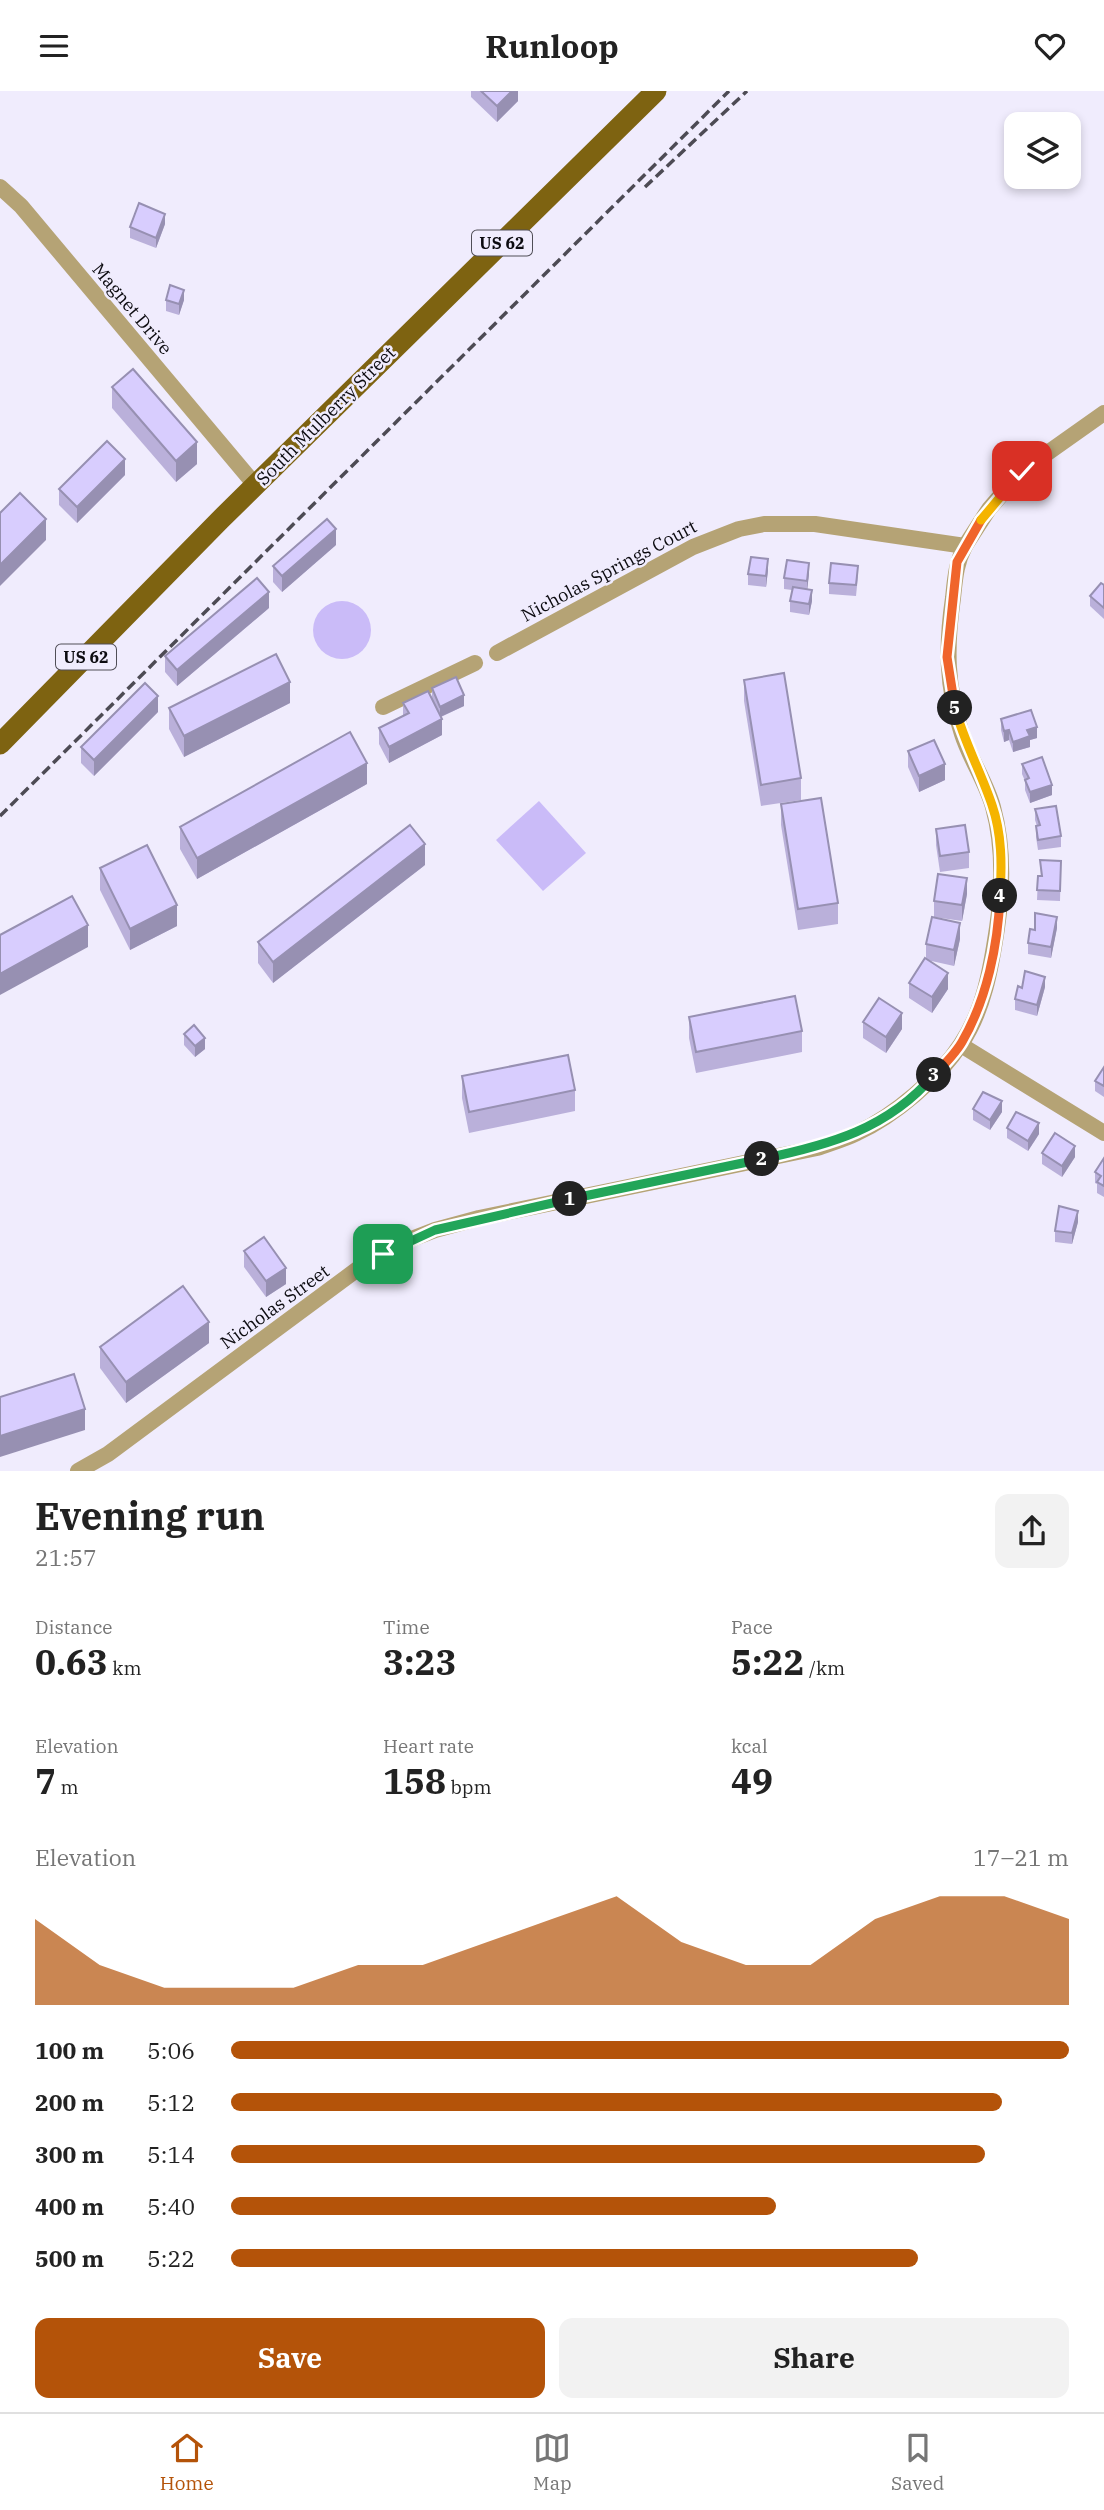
<!DOCTYPE html>
<meta charset="utf-8">
<style>
:root{--surface:#fff;--page:#f2f2f2;--text:#222;--muted:#767676;--line:#e0e0e0;--accent:#b45309}
body{margin:0;font-family:"IBM Plex Serif",serif;background:var(--page);color:var(--text);height:100vh;display:flex;flex-direction:column;font-size:26px;white-space:nowrap}
*{box-sizing:border-box;margin:0}
p{font-size:23px;color:var(--muted)}
.icon{flex:none;width:38px;height:38px;fill:none;stroke:currentColor;stroke-width:2;stroke-linecap:round;stroke-linejoin:round}
.map{position:relative;height:1380px;overflow:hidden}
.sheet{display:flex;flex-direction:column;background:var(--surface);flex:1}
.sheet>*{flex:none}
.buttons{position:absolute;left:1004px;top:21px;display:grid;gap:14px}
.buttons a{display:grid;place-items:center;width:77px;height:77px;border-radius:14px;background:var(--surface);box-shadow:0 4px 10px #0003;font-size:35px}
.pin{position:absolute;display:grid;place-items:center;width:60px;height:60px;color:#fff;margin:-30px;border-radius:14px;box-shadow:0 4px 10px #0006}
.km{position:absolute;width:35px;height:35px;margin:-18px;border-radius:50%;background:#222;color:#fff;font-size:19px;line-height:35px;text-align:center}
.round{display:grid;place-items:center;flex:none;width:74px;height:74px;border-radius:14px;background:var(--page)}
.headline{display:flex;align-items:center;justify-content:space-between;height:119px;padding:0 35px}
h1{font-size:38px;font-weight:700;line-height:52px}
.figures{display:grid;grid-template-columns:repeat(3,1fr);gap:10px;height:119px;padding:7px 35px}
.figures div{display:grid;align-content:center}
.figures b{font-size:35px;font-weight:700}
.figures small{font-size:19px;font-weight:400}
.figures p{font-size:19px}
.chart{height:196px;padding:14px 35px}
.chart p{display:flex;justify-content:space-between}
.chart svg{width:100%;height:126px;margin-top:7px;fill:var(--accent);opacity:.7}
.action{display:flex;gap:14px;margin-top:auto;padding:14px 35px}
.action a{flex:1;height:80px;border-radius:14px;background:var(--accent);color:#fff;font-size:28px;font-weight:700;line-height:80px;text-align:center}
.action a+a{background:var(--page);color:var(--text)}
ul{padding:0 35px;list-style:none;font-size:23px}
li{display:grid;grid-template-columns:112px 84px 1fr;align-items:center;height:52px}
li i{height:18px;border-radius:9px;background:var(--accent)}
header{display:flex;justify-content:space-between;align-items:center;height:91px;padding:0 35px;background:var(--surface);font-size:32px;font-weight:700}
.tabs{display:flex;justify-content:space-around;align-items:center;height:98px;border-top:2px solid var(--line);background:var(--surface);font-size:19px;color:var(--muted)}
.tabs a{display:grid;justify-items:center;gap:4px}
.tabs .active{color:var(--accent)}
.map>svg:first-child{display:block}
</style>
<header><svg class="icon" aria-label="menu" viewBox="0 0 24 24"><path d="M4 6h16M4 12h16M4 18h16"/></svg>Runloop<svg class="icon" aria-label="heart" viewBox="0 0 24 24"><path d="M12 20l-8-8c-3-5 5-10 8-4 3-6 11-1 8 4z"/></svg></header>
<div class="map">
<svg width="1104" height="1380" viewBox="0 0 1104 1380">
<rect width="100%" height="100%" fill="#f0ecfd"/>
<g fill="#cabbf8">
<circle cx="342" cy="539" r="29"/>
<path d="M539,710l47,52 -43,38 -47,-51z"/>
</g>
<g fill="none" stroke-linecap="round" stroke-linejoin="round">
<g stroke="#b5a375" stroke-width="16">
<path d="M0,96l21,19 235,280"/>
<path d="M497,562l196,-106 46,-18 25,-5h51l150,22 24,-37 33,-38 82,-58"/>
<path d="M383,616l92,-44"/>
<path d="M961,954l143,88"/>
<path d="M78,1380l30,-17 251,-186 50,-28 26,-10 44,-12 338,-70c14,-5 28,-9 40,-15 37,-17 82,-55 104,-89 23,-34 30,-76 36,-116 6,-41 7,-81 -4,-121 -7,-25 -23,-48 -31,-73 -16,-48 -16,-88 -9,-136 2,-19 3,-35 12,-52"/>
</g>
<path stroke="#7e6311" stroke-width="21" d="M0,653l220,-224 436,-429"/>
<g stroke="#4d4b54" stroke-width="3.5" stroke-dasharray="10 5" stroke-linecap="butt">
<path d="M645,96l102,-96"/>
<path d="M0,725l729,-725"/>
</g>
</g>
<g fill="#bab0da">
<path d="M471,0h47v10l-21,21 -26,-25z"/>
<path d="M165,133l-9,24 -26,-10v-11z"/>
<path d="M166,209h18l-5,15 -13,-4z"/>
<path d="M112,296l85,77 -21,18 -64,-74z"/>
<path d="M125,384l-48,48 -18,-18v-16z"/>
<path d="M336,454l-54,47 -9,-10v-16z"/>
<path d="M768,479l-2,17 -18,-2v-11z"/>
<path d="M809,482l-2,17 5,11 -3,14 -19,-3v-11l2,-11 -8,-1v-11z"/>
<path d="M858,485l-2,20 -27,-2v-11z"/>
<path d="M1104,494v34l-14,-13v-10z"/>
<path d="M269,517l-92,78 -12,-14v-16z"/>
<path d="M744,589l57,98v22l-40,6 -17,-105z"/>
<path d="M432,597l32,18 -23,11 1,18 -53,28 -10,-19v-16l24,-12v-13l29,-4z"/>
<path d="M290,612l-106,54 -15,-28v-21z"/>
<path d="M158,621l-64,64 -13,-13v-16z"/>
<path d="M1001,628l36,19 -7,2v7l-17,5 -4,-12 -5,2 -3,-12z"/>
<path d="M908,660l37,29 -26,12 -11,-25z"/>
<path d="M1022,673l30,31 -22,8 -5,-13v-9l-3,-7z"/>
<path d="M367,693l-170,95 -17,-30v-22z"/>
<path d="M781,713l57,99v21l-40,6 -17,-105z"/>
<path d="M1035,718l26,27v11l-23,3 -2,-13v-11h1l-2,-6z"/>
<path d="M936,738l33,23v16l-29,4 -4,-27z"/>
<path d="M1040,769l21,1 -1,40 -23,-1 1,-24h3z"/>
<path d="M425,774l-152,118 -15,-20v-21z"/>
<path d="M100,777l77,58 -47,24 -30,-60z"/>
<path d="M967,803l-5,27 -28,-4v-16z"/>
<path d="M1057,837l-6,30 -23,-4v-11z"/>
<path d="M960,848l-6,27 -27,-6 21,29 -16,24 -23,-15v-15l17,-24v-15z"/>
<path d="M1045,896l-8,29 -22,-6v-11z"/>
<path d="M689,926l113,14v21l-106,21 -7,-35z"/>
<path d="M863,931l39,7 -16,24 -23,-15z"/>
<path d="M184,943l21,15 -10,8 -11,-12z"/>
<path d="M1104,976v30l-9,-6v-10z"/>
<path d="M462,985l113,14v21l-106,22 -7,-35z"/>
<path d="M973,1018l29,3 -12,18 -17,-10z"/>
<path d="M1007,1037l32,6 -11,17 -21,-13z"/>
<path d="M1042,1062l33,4 -13,20 -20,-13z"/>
<path d="M1104,1067v39l-7,-4v-9l-2,-1v-11z"/>
<path d="M1078,1131l-6,22 -17,-2v-11z"/>
<path d="M244,1160l42,33 -20,13 -22,-30z"/>
<path d="M209,1252l-83,60 -26,-35v-21z"/>
</g>
<g fill="#9790b2">
<path d="M512,0h6v10l-21,21v-16z"/>
<path d="M165,123v10l-9,24v-10z"/>
<path d="M184,199v10l-5,15v-11z"/>
<path d="M197,351v22l-21,18v-21z"/>
<path d="M125,368v16l-48,48v-16z"/>
<path d="M46,428v21l-46,46v-21z"/>
<path d="M336,438v16l-54,47v-16z"/>
<path d="M768,468v11l-2,17v-11z"/>
<path d="M809,472v10l-2,19v-11z"/>
<path d="M812,499v11l-3,14v-11z"/>
<path d="M269,501v16l-92,78v-16z"/>
<path d="M290,591v21l-106,54v-21z"/>
<path d="M464,604v11l-24,11v-10z"/>
<path d="M158,605v16l-64,64v-16z"/>
<path d="M442,628v16l-53,28v-16z"/>
<path d="M1037,636v11l-7,2v7l-17,5v-10l14,-12z"/>
<path d="M1009,639v10l-5,2v-11z"/>
<path d="M367,672v21l-170,95v-21z"/>
<path d="M945,673v16l-26,12v-16z"/>
<path d="M1052,694v10l-22,8v-11z"/>
<path d="M425,753v21l-152,118v-21z"/>
<path d="M967,787v16l-5,27v-16z"/>
<path d="M177,814v21l-47,24v-21z"/>
<path d="M1057,826v11l-6,30v-11z"/>
<path d="M960,832v16l-6,27v-16z"/>
<path d="M88,834v22l-88,48v-21z"/>
<path d="M948,882v16l-16,24v-16z"/>
<path d="M1045,886v10l-8,29v-11z"/>
<path d="M902,922v16l-16,24v-16z"/>
<path d="M205,947v11l-10,8v-11z"/>
<path d="M1002,1010v11l-12,18v-10z"/>
<path d="M1039,1032v11l-11,17v-10z"/>
<path d="M1075,1055v11l-13,20v-11z"/>
<path d="M1078,1120v11l-6,22v-11z"/>
<path d="M286,1177v16l-20,13v-16z"/>
<path d="M209,1231v21l-83,60v-21z"/>
<path d="M85,1318v21l-85,27v-21z"/>
</g>
<g fill="#d8cdfe" stroke="#9790b2" stroke-width="2">
<path d="M481,0h31l-15,15z"/>
<path d="M139,112l26,11 -9,24 -26,-11z"/>
<path d="M170,194l14,5 -5,14 -13,-4z"/>
<path d="M133,278l64,73 -21,19 -64,-74z"/>
<path d="M107,350l18,18 -48,48 -18,-18z"/>
<path d="M20,402l26,26 -46,46v-52z"/>
<path d="M327,428l9,10 -54,47 -9,-10z"/>
<path d="M751,466l17,2 -2,17 -18,-2z"/>
<path d="M787,469l22,3 -2,18 -23,-3z"/>
<path d="M831,472l27,3 -2,19 -27,-2z"/>
<path d="M257,487l12,14 -92,78 -12,-14z"/>
<path d="M1101,492l3,2v23l-14,-12z"/>
<path d="M793,496l19,3 -3,14 -19,-3z"/>
<path d="M276,563l14,28 -106,54 -15,-28z"/>
<path d="M784,582l17,105 -40,7 -17,-105z"/>
<path d="M456,586l8,18 -24,12 -8,-19z"/>
<path d="M145,592l13,13 -64,64 -13,-13z"/>
<path d="M428,600l14,28 -53,28 -10,-19 30,-15 -6,-10z"/>
<path d="M1031,619l6,17 -10,3 3,6 -17,6 -4,-12 -5,1 -3,-12z"/>
<path d="M350,641l17,31 -170,95 -17,-31z"/>
<path d="M934,649l11,24 -26,12 -11,-25z"/>
<path d="M1042,666l10,28 -22,7 -5,-12 4,-2 -7,-14z"/>
<path d="M821,707l17,105 -40,6 -17,-105z"/>
<path d="M1056,715l5,30 -23,4 -2,-14 4,-1 -5,-16z"/>
<path d="M410,734l15,19 -152,118 -15,-20z"/>
<path d="M965,734l4,27 -29,4 -4,-27z"/>
<path d="M147,754l30,60 -47,24 -30,-61z"/>
<path d="M1040,769l21,1 -1,30 -23,-1 1,-14h4z"/>
<path d="M938,783l29,4 -5,27 -28,-4z"/>
<path d="M72,805l16,29 -88,49v-39z"/>
<path d="M1035,822l22,4 -6,30 -23,-4 2,-14 5,1z"/>
<path d="M932,826l28,6 -6,27 -28,-6z"/>
<path d="M925,867l23,15 -16,24 -23,-14z"/>
<path d="M1025,880l20,6 -8,28 -22,-6 3,-13 4,2z"/>
<path d="M795,905l7,35 -106,21 -7,-35z"/>
<path d="M879,907l23,15 -16,24 -23,-15z"/>
<path d="M194,934l11,13 -10,8 -11,-12z"/>
<path d="M568,964l7,35 -106,22 -7,-36z"/>
<path d="M1104,976v19l-9,-5z"/>
<path d="M983,1001l19,9 -12,19 -17,-11z"/>
<path d="M1016,1021l23,11 -11,18 -21,-13z"/>
<path d="M1055,1042l20,13 -13,20 -20,-13z"/>
<path d="M1104,1067v28l-7,-4 4,-6 -6,-4z"/>
<path d="M1059,1115l19,5 -6,22 -17,-2z"/>
<path d="M264,1146l22,31 -20,13 -22,-30z"/>
<path d="M183,1195l26,36 -83,60 -26,-35z"/>
<path d="M74,1283l11,35 -85,27v-39z"/>
</g>
<g fill="none" stroke-linecap="round" stroke-linejoin="round">
<g stroke="#fff" stroke-width="14">
<path id="split-1" d="M383,1163l52,-24 135,-31"/>
</g>
<g stroke="#fff" stroke-width="14">
<path id="split-2" d="M570,1108l192,-40"/>
</g>
<g stroke="#fff" stroke-width="14">
<path id="split-3" d="M762,1068c67,-14 126,-30 172,-84"/>
</g>
<g stroke="#fff" stroke-width="14">
<path id="split-4" d="M934,984c10,-10 21,-21 28,-33 25,-43 36,-97 38,-146"/>
</g>
<g stroke="#fff" stroke-width="14">
<path id="split-5" d="M955,617c9,34 26,64 37,97 10,29 10,60 8,91"/>
</g>
<g stroke="#fff" stroke-width="14">
<path id="split-6" d="M955,617l-8,-51 10,-95 24,-42"/>
</g>
<g stroke="#fff" stroke-width="14">
<path id="split-7" d="M981,429l41,-49"/>
</g>
<use href="#split-1" stroke="#22a559" stroke-width="9"/>
<use href="#split-2" stroke="#22a559" stroke-width="9"/>
<use href="#split-3" stroke="#22a559" stroke-width="9"/>
<use href="#split-4" stroke="#f0652b" stroke-width="9"/>
<use href="#split-5" stroke="#f5b400" stroke-width="9"/>
<use href="#split-6" stroke="#f0652b" stroke-width="9"/>
<use href="#split-7" stroke="#f5b400" stroke-width="9"/>
</g>
<g text-anchor="middle" stroke-width="5" stroke-linejoin="round" paint-order="stroke">
<g fill="#f0ecfd" stroke="#504e57" stroke-width="2">
<rect x="472" y="139.5" width="60" height="25" rx="5"/>
<rect x="56" y="553.5" width="60" height="25" rx="5"/>
</g>
<g font-size="16" font-weight="bold" fill="#0c0b10">
<text x="502" y="158">US 62</text>
<text x="86" y="572">US 62</text>
</g>
<g font-size="18" fill="#0c0b10" stroke="#f0ecfd">
<text transform="translate(132 218) rotate(50)" y="6">Magnet Drive</text>
<text transform="translate(326 325) rotate(-45)" y="6">South Mulberry Street</text>
<text transform="translate(609 480) rotate(-28)" y="6">Nicholas Springs Court</text>
<text transform="translate(275 1216) rotate(-36)" y="6">Nicholas Street</text>
</g>
</g>
</svg>
<div class="buttons">
<a><svg class="icon" aria-label="layers" viewBox="0 0 24 24"><path d="M12 4l9 5-9 5-9-5zM3 14l9 5 9-5"/></svg></a>
</div>
<div class="pin" style="left:383px;top:1163px;background:#1e9e55"><svg class="icon" aria-label="arrive" viewBox="0 0 24 24"><path d="M6 21V4h12l-3 4 3 4H6"/></svg></div>
<div class="pin" style="left:1022px;top:380px;background:#d93025"><svg class="icon" aria-label="check" viewBox="0 0 24 24"><path d="M5 12l5 5 9-10"/></svg></div>
<b class="km" style="left:570px;top:1108px">1</b>
<b class="km" style="left:762px;top:1068px">2</b>
<b class="km" style="left:934px;top:984px">3</b>
<b class="km" style="left:1000px;top:805px">4</b>
<b class="km" style="left:955px;top:617px">5</b>
</div>
<section class="sheet">
<div class="headline"><div><h1>Evening run</h1><p>21:57</p></div><a class="round"><svg class="icon" aria-label="share" viewBox="0 0 24 24"><path d="M12 15V3M7 8l5-5 5 5M5 13v7h14v-7"/></svg></a></div>
<div class="figures">
<div><p>Distance</p><b>0.63<small> km</small></b></div>
<div><p>Time</p><b>3:23</b></div>
<div><p>Pace</p><b>5:22<small> /km</small></b></div>
</div>
<div class="figures">
<div><p>Elevation</p><b>7<small> m</small></b></div>
<div><p>Heart rate</p><b>158<small> bpm</small></b></div>
<div><p>kcal</p><b>49</b></div>
</div>
<div class="chart"><p><span>Elevation</span>17–21 m</p>
<svg viewBox="0 0 160 44" preserveAspectRatio="none"><path d="M0 44V14L10 30L20 38L30 38L40 38L50 30L60 30L70 22L80 14L90 6L100 22L110 30L120 30L130 14L140 6L150 6L160 14V44z"/></svg>
</div>
<ul>
<li><b>100 m</b>5:06<i style="width:100%"></i></li>
<li><b>200 m</b>5:12<i style="width:92%"></i></li>
<li><b>300 m</b>5:14<i style="width:90%"></i></li>
<li><b>400 m</b>5:40<i style="width:65%"></i></li>
<li><b>500 m</b>5:22<i style="width:82%"></i></li>
</ul>
<div class="action"><a>Save</a><a>Share</a></div>
</section>
<nav class="tabs">
<a class="active"><svg class="icon" aria-label="home" viewBox="0 0 24 24"><path d="M3 11l9-7 9 7M6 9v11h12V9"/></svg>Home</a>
<a><svg class="icon" aria-label="map" viewBox="0 0 24 24"><path d="M3 6l6-2 6 2 6-2v14l-6 2-6-2-6 2zM9 4v14M15 6v14"/></svg>Map</a>
<a><svg class="icon" aria-label="saved" viewBox="0 0 24 24"><path d="M7 4h10v16l-5-4-5 4z"/></svg>Saved</a>
</nav>
